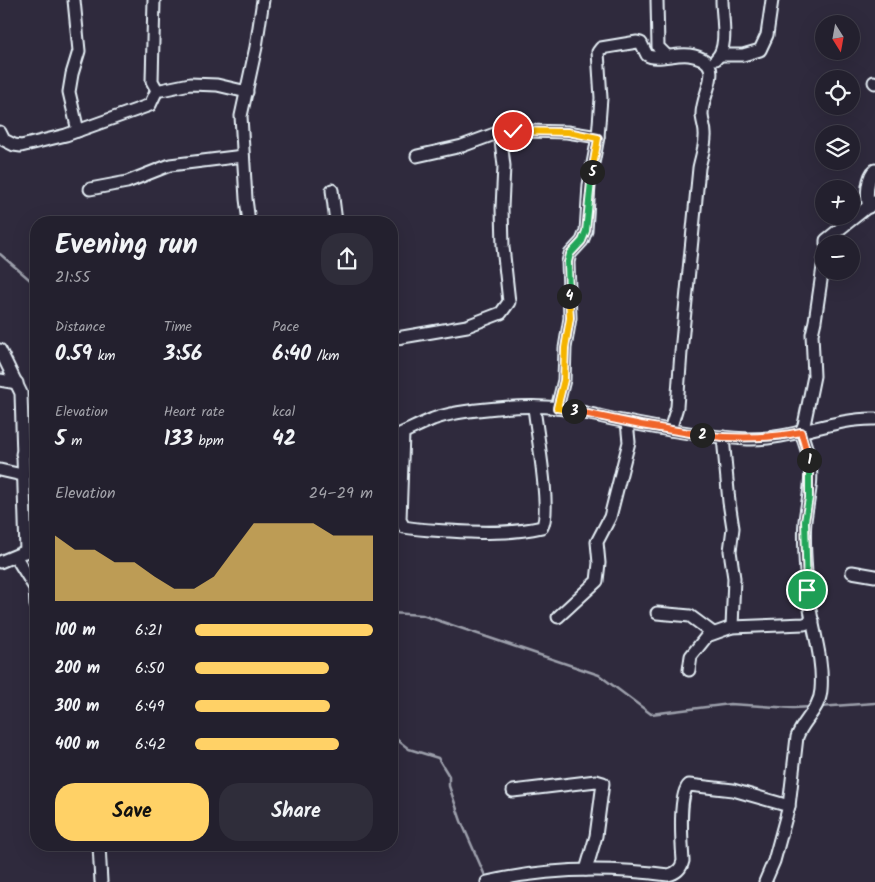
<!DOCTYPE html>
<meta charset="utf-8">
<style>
:root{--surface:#23202e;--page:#2f2d3a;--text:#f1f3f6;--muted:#a3a3aa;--line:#403e4a;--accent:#ffd166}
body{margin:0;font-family:Kalam,sans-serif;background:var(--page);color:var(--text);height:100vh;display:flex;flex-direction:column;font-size:19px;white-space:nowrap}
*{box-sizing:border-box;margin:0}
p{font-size:16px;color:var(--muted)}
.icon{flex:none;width:28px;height:28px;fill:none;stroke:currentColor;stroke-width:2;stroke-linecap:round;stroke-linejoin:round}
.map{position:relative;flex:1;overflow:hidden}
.drawer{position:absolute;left:30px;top:216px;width:368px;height:635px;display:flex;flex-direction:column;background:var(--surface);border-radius:20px;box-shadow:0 5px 20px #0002,0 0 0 1px var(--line)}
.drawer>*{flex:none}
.needle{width:32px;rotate:169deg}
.controls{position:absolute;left:815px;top:15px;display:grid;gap:10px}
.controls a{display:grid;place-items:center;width:45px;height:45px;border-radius:50%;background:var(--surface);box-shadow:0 5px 20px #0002,0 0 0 1px var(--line);font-size:25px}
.pin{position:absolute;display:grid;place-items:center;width:42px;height:42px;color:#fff;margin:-21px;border:2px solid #fff;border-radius:50%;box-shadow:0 1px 5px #0007}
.km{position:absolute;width:25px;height:25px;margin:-12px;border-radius:50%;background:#222;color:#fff;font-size:14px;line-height:25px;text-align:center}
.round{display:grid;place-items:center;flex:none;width:52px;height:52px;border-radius:20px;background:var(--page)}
.headline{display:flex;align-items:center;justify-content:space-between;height:85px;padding:0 25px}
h1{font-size:28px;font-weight:700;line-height:38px}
.stats{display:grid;grid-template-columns:repeat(3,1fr);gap:8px;height:85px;padding:5px 25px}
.stats div{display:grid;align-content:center}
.stats b{font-size:21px;font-weight:700}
.stats small{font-size:14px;font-weight:400}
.stats p{font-size:14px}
.chart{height:140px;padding:10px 25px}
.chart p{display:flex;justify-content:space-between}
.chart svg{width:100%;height:90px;margin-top:5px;fill:var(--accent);opacity:.7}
.action{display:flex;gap:10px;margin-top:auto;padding:10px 25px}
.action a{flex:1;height:58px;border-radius:20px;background:var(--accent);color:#111;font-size:20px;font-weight:700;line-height:58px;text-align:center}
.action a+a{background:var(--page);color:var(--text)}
ul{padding:0 25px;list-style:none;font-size:16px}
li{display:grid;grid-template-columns:80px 60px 1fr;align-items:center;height:38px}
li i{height:12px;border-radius:6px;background:var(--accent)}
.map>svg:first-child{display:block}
</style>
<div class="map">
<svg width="875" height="882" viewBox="0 0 875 882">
<rect width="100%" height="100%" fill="#2f2a3d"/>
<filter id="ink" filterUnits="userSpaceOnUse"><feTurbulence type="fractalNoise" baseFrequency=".02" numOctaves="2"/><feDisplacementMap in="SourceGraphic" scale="10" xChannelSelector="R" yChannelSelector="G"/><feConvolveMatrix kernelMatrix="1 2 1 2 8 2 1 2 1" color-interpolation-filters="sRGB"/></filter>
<g filter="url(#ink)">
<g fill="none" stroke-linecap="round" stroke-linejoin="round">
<g stroke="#9c9fab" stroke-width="2.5">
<path d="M0,254l36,31"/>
<path d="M391,613l31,2 177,60 52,39 79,-10 63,4 18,-1"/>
<path d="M819,707l56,-4"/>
<path d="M391,735l18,14 29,9 11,18v10l12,35 25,57"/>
</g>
<g stroke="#e8f1f8" stroke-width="15">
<g id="minor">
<path d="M74,0l5,51 -7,23 -3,18 9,39"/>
<path d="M154,0l-2,81 5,9h4l29,-6 27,1 30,7"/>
<path d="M657,0l1,47 8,8"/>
<path d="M721,55h22l17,-5 7,-15 5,-35"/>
<path d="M716,59c13,-11 6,-42 6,-59"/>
<path d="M874,82l1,1"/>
<path d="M0,132l4,8 10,5 7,1 45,-11 84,-30 7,-15"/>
<path d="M417,156l45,-10 38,-14 27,-1 40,1 31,5"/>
<path d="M90,189l37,-7 43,-17 73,-9"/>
<path d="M332,190l4,32"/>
<path d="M869,207c-3,-10 -2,-31 6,-37"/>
<path d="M249,222l-3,-23 -5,-83 15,-69 7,-47"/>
<path d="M826,244v-4l49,-39"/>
<path d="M391,339l76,-13 34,-13 8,-11 -6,-55 -1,-39 2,-42 -4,-34"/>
<path d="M0,350l21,43 5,159"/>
<path d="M0,380l17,3"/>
<path d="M557,408l7,-28 1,-32 5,-30 -2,-56 2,-8 12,-13 4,-10 3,-46 9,-48 3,-39 -3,-46 3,-4 36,-6 4,1 6,12c9,6 29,-2 42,0 40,6 13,36 13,59 0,8 4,15 3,23 0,10 -4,21 -6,31l-18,184 -4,55 -7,23"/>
<path d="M403,433l-3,87 4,7c15,3 30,3 46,4 30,2 62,3 92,-4 10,-15 -6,-98 -8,-120"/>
<path d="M723,437l6,65 4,26 -3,23 4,27 -2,49"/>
<path d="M391,438c14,-6 28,-13 42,-19 27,-10 96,-15 124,-11 20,2 40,8 60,12 43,9 87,17 131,19 44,1 84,-21 127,-20"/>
<path d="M22,454l14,-7"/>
<path d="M0,470l22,5"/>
<path d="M16,557l19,31 1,17"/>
<path d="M0,562l36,-15"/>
<path d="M852,572l23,4"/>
<path d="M657,613l33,3 23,17"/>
<path d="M558,617l39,-36 2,-18 -2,-21 13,-25 19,-75 -2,-20"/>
<path d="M689,670l2,-14 16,-20 25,-9 72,-3 9,-3"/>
<path d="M513,791l83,-10 7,2 -7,53 -10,34"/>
<path d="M99,845l2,37"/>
<path d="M487,882c60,-14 121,-15 181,-7 9,-2 13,-6 15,-14 -1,-15 -5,-68 6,-76l44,5 56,16"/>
<path d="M765,882l9,-21 15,-55 8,-69c6,-17 23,-28 24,-47 3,-34 -11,-67 -14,-101 -1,-19 -4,-49 -2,-68 2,-19 8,-37 5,-57 -1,-10 -6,-22 -9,-32l3,-7 10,-49 -2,-42 3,-13 9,-61"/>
</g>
</g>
<use href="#minor" stroke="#2f2a3d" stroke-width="11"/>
</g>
</g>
<g fill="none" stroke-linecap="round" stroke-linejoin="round" filter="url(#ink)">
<g stroke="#fff" stroke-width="10">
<path id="split-1" d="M807,590l-2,-69 4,-23v-38"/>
</g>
<g stroke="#fff" stroke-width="10">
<path id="split-2" d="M702,435c34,4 65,4 99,-3l8,28"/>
</g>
<g stroke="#fff" stroke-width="10">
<path id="split-3" d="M574,411l67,14 61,10"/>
</g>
<g stroke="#fff" stroke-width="10">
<path id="split-4" d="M569,296l1,22 -5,30 -1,32 -7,28 17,3"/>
</g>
<g stroke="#fff" stroke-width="10">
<path id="split-5" d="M569,296l-1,-34 2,-8 12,-13 4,-10 6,-59"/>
</g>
<g stroke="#fff" stroke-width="10">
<path id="split-6" d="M513,131l55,1 30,6 -6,34"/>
</g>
<use href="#split-1" stroke="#22a559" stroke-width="6"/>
<use href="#split-2" stroke="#f0652b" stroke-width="6"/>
<use href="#split-3" stroke="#f0652b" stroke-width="6"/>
<use href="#split-4" stroke="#f5b400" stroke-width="6"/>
<use href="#split-5" stroke="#22a559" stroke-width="6"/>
<use href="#split-6" stroke="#f5b400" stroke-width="6"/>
</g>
</svg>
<div class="controls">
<a><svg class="needle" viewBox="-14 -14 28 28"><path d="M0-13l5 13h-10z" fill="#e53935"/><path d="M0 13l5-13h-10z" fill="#a3a3aa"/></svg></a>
<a><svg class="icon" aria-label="locate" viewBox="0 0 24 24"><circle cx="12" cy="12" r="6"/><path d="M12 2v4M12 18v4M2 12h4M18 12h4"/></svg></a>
<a><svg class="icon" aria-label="layers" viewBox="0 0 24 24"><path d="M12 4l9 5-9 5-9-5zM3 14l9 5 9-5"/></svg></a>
<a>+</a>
<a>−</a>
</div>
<div class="pin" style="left:807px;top:590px;background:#1e9e55"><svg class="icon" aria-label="arrive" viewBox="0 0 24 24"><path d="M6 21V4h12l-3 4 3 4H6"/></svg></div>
<div class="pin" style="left:513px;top:131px;background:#d93025"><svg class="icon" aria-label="check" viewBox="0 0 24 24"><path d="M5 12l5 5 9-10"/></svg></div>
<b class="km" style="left:809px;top:460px">1</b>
<b class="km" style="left:702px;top:435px">2</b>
<b class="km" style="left:574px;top:411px">3</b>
<b class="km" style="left:569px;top:296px">4</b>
<b class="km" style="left:592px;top:172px">5</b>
<section class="drawer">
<div class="headline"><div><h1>Evening run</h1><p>21:55</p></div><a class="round"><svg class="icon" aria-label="share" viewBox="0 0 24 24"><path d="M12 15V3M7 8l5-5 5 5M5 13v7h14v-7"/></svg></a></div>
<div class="stats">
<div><p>Distance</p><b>0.59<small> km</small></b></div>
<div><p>Time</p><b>3:56</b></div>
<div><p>Pace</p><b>6:40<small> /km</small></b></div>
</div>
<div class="stats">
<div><p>Elevation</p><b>5<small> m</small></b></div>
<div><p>Heart rate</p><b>133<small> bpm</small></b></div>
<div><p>kcal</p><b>42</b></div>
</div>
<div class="chart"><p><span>Elevation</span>24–29 m</p>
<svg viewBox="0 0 160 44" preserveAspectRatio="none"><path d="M0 44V12L10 19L20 19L30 25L40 25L50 32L60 38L70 38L80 32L90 19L100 6L110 6L120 6L130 6L140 12L150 12L160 12V44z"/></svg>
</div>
<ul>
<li><b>100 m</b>6:21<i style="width:100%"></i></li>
<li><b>200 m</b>6:50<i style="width:75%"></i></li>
<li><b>300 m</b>6:49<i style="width:76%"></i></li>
<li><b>400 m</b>6:42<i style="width:81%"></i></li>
</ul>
<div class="action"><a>Save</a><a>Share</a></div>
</section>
</div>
